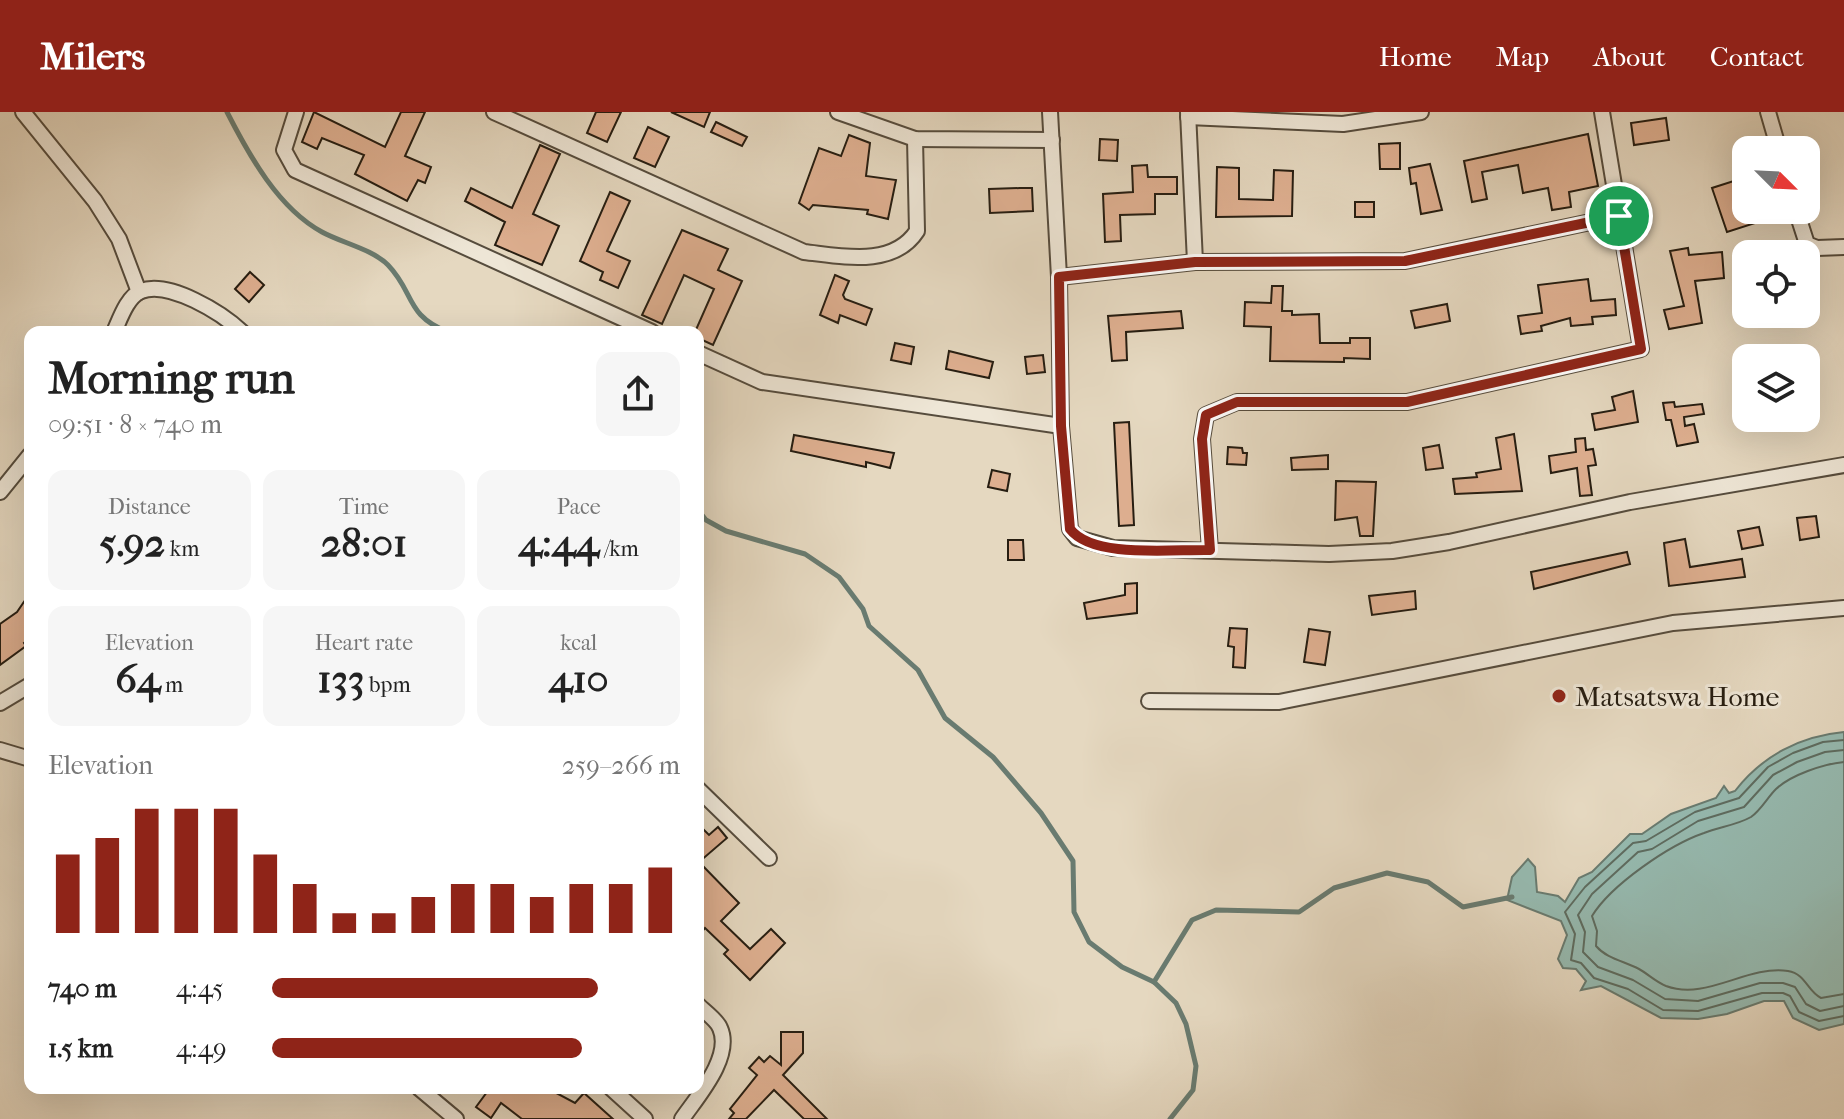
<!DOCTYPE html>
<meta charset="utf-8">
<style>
:root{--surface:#fff;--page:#f6f6f6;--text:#222;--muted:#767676;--accent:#8f2418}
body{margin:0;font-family:"IM FELL French Canon",serif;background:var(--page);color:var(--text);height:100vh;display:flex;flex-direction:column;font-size:30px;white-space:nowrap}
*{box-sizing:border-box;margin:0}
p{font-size:26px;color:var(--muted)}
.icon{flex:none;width:44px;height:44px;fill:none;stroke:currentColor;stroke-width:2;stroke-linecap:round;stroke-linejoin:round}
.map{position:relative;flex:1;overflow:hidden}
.side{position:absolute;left:24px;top:214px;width:680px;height:768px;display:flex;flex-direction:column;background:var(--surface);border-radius:16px;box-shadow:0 8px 32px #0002}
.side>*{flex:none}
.needle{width:52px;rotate:114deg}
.controls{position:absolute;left:1732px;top:24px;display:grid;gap:16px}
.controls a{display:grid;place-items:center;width:88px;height:88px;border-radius:16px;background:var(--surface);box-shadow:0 8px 32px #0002;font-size:40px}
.pin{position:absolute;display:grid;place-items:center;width:68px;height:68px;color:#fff;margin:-34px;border:4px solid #fff;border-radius:50%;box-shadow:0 2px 8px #0007}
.round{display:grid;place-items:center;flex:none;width:84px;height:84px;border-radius:16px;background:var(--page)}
.head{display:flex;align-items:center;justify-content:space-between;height:136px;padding:0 24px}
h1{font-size:44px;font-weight:800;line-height:60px}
.figures{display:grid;grid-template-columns:repeat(3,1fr);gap:12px;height:136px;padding:8px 24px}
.figures div{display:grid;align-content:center;border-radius:16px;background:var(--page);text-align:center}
.figures b{font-size:40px;font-weight:800}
.figures small{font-size:22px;font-weight:400}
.figures p{font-size:22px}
.chart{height:224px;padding:16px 24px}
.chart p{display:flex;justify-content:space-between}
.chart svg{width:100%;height:144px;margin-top:8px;stroke:var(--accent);stroke-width:6}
ul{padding:0 24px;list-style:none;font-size:26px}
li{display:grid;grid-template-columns:128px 96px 1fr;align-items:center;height:60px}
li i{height:20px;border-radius:10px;background:var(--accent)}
header{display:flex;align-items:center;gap:48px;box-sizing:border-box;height:112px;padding:0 40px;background:var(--accent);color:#fff}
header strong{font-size:38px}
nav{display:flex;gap:44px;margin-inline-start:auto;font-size:28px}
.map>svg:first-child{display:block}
</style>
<header>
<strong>Milers</strong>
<nav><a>Home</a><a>Map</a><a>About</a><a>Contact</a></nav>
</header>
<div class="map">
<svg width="1844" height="1007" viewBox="0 0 1844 1007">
<rect width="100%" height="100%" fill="#e5d8c0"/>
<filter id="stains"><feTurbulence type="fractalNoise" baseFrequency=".0025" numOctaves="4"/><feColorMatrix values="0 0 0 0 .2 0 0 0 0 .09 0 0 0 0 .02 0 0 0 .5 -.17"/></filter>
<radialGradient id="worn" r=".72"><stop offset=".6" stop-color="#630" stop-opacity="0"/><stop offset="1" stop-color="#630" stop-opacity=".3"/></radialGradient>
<path fill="#96bab0" stroke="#697b70" stroke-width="2" d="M1844,620v292l-25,6 -26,-12 -9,-17h-20l-37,13 -29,5 -37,-1 -60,-32 -20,4 5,-9 -10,-12 -13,-1 -5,-9 9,-24 -6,-14 -54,-21 5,-23 16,-18 7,8 2,25 21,4 7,6 14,-24 13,-6 38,-38h12l29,-20 45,-16 8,-12 5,7 6,-2c27,-35 65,-55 109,-59z"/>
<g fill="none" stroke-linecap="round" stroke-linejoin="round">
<g stroke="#5e6c60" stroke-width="2">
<path d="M1844,628l-21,2 -30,11 -25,14 -29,31 -44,14 -49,29 -13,2 -48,44 -20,25 10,22 -4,26 10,3 13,15 34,11 35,21 35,1 64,-18h21l7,3 9,16 20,9 25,-5"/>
<path d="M1844,638l-19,2 -28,10 -24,13 -29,32 -46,14 -46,28 -14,3 -46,42 -14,21 7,17 -2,20 15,15 35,13 32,19 33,2 62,-18h23l12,4 11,17 14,7 24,-5"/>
<path d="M1844,650c-21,2 -53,13 -68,27 -9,9 -15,21 -25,28 -14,8 -32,10 -47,16 -35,12 -93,52 -112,83l5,15 -1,15c11,13 28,15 43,23 9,5 17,13 27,17 41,15 80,-21 122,-15 18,3 19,20 33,27l23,-4"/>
</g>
<g stroke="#697b70" stroke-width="5">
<path d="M227,0c22,43 51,96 95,120 20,11 50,17 66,33 27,28 17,50 60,67"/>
<path d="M698,398l8,10 20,11 79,23 34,23 24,32 6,17 49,44 27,48 48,39 48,56 32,48 1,51 15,30 33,25 32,15 22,21 10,21 10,42 -3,24 -23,29"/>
<path d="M1154,870l38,-62 24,-10 83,2 35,-24 53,-15 41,9 35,25 49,-10"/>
</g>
</g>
<g fill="#deaf90" stroke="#261d11" stroke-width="2">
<path d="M314,0l71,35 16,-35h24l-20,44 26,11 -6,16 -7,-3 -11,21 -52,-27 9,-19 -42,-17 -5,11 -15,-7z"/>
<path d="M596,0h25l-14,30 -20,-9z"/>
<path d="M671,0h39l-6,15z"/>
<path d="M1666,6l3,22 -35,5 -3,-22z"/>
<path d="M716,10l31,15 -5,9 -31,-14z"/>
<path d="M648,15l21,10 -14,30 -21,-9z"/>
<path d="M1588,22l10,52 -29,6 2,15 -19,3 -4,-22 -25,5 -5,-28 -36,7 5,27 -15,3 -8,-41z"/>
<path d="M849,23l21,8 -4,33 30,4 -8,39 -21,-5 1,-4 -55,-5 -4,5 -10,-7 20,-55 22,8z"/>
<path d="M1100,27l18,1 -1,21 -18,-1z"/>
<path d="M1400,31v26h-20l-1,-25z"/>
<path d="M540,33l20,9 -27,60 26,12 -17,39 -47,-20 10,-23 -40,-21 6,-13 41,20z"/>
<path d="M1430,52l12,46 -21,4 -5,-31 -5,1 -2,-16z"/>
<path d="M1147,53l1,12h29v17h-22v20l-35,1 1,26 -16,1 -2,-48 30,-2 -1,-26z"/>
<path d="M1217,55l22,1v31l34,1 1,-30 19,1 -1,45 -76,1z"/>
<path d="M1743,66l3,32h40v3l-59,19 -15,-44z"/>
<path d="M1020,76h12l1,23 -43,2 -1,-24z"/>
<path d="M610,80l20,9 -23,50 23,10 -12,27 -18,-8 3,-8 -23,-11z"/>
<rect x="1355" y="90" width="19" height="15"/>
<path d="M682,118l46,19 -10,21 24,11 -29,64 -15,-7v-6h-3l19,-43 -30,-14 -22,49 -20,-9z"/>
<path d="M1688,136l1,7 33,-3 2,26 -29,3 7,42 -33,6 -5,-19 20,-4 -14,-55z"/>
<path d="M250,160l14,13 -15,17 -14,-13z"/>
<path d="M835,163l14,6 -6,14 2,4 27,10 -6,16 -26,-10 -2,8 -18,-8z"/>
<path d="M1588,167l3,22 24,-2 1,16 -24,2 1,7 -22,2 -1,-8 -29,8 1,5 -21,3 -3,-18 24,-3 -4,-28z"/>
<path d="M1272,174h11l-1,25h10v4l27,-1 1,29h30v-5h20v21l-26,-1v4l-74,-1 1,-34 -27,-1 1,-24 26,1z"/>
<path d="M1447,192l3,17 -35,7 -4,-17z"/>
<path d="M1181,199l2,17 -57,4 1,28 -15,1 -4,-45z"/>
<path d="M895,231l19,4 -3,17 -20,-4z"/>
<path d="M949,239l44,11 -4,16 -43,-9z"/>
<path d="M1043,243l2,17 -18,2 -2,-17z"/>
<path d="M1633,279l5,31 -43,8 -3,-16 23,-4 -3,-13z"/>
<path d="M1674,290l1,5 27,-3 2,10 -20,3 1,9 9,-2 4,18 -21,4 -6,-26h-5l-3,-17z"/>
<path d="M1129,310l5,103 -15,1 -5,-103z"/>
<path d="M1514,322l8,57 -67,3 -2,-15 24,-2 -1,-4 25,-4 -5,-31z"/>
<path d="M794,323l100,18 -4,15 -24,-6v5l-75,-16z"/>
<path d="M1585,326l1,12 7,-1 3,16 -8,1 4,29 -12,1 -3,-28 -26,5 -2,-17 27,-4 -1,-13z"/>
<path d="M1439,333l4,23 -17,2 -3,-22z"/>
<path d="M1228,335l14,1 1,5h4l-1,12 -19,-1z"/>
<path d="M1328,343v14l-36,1 -1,-12z"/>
<path d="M992,358l18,4 -3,17 -19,-4z"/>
<path d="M1336,369l40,1 -3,54h-13l-3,-19 -22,3z"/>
<path d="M1816,404l3,21 -19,3 -3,-22z"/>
<path d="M1759,415l4,18 -21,4 -4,-18z"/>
<path d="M1685,427l5,28 52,-8 3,18 -76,9 -5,-43z"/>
<path d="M1008,428h15l1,20h-16z"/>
<path d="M1627,440l3,12 -96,25 -3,-17z"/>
<path d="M1137,471v30l-50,6 -3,-16 41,-8v-11z"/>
<path d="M1415,479l1,18 -44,6 -3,-19z"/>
<path d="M30,481v45l-6,5 2,3 -26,19v-41l17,-12z"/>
<path d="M1230,516l17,1 -2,39 -12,-1 1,-20 -6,-1z"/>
<path d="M1309,517l21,3 -5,33 -21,-3z"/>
<path d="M698,712l11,11 9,-8 9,11 -28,24 40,41 -18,18 29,28 21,-20 14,14 -35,37 -26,-26 4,-4 -23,-22 -7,9z"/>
<path d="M781,920h22v21l-20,22 44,44h-23l-30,-29 -28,29h-17l5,-6 -4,-4 27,-34 -8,-7 10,-11 5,5 6,-6 11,9z"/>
<path d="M490,976h57l28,15 9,-10 29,26h-91l-21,-16 -10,15 -15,-11z"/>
</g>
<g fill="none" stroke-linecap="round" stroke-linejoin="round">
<g stroke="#564c3d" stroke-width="18">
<g id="minor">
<path d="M23,0l72,89 24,38 20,53"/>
<path d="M296,0l-12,38 11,20 357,162"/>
<path d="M494,0l310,140c37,4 89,16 113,-21l-2,-92"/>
<path d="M838,0l77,27 137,1"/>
<path d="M1050,0l9,165 2,149 9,103 7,9 36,10 216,6 63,-3 57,-9 181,-40 214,-37"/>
<path d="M1768,0l11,38"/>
<path d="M1188,5l155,7 78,-12"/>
<path d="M1796,98l11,34 10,4 27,-1"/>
<path d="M1195,150l210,-1 214,-45"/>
<path d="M1059,165l136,-15 -7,-150"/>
<path d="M114,220c6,-13 13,-35 27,-41 28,-11 81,22 101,41"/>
<path d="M698,241l64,29 299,44"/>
<path d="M0,380l30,-37"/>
<path d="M1210,438l-8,-111 4,-24 31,-13h170l234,-53 -39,-237"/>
<path d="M1149,589l130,1 394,-79 171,-15"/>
<path d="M0,591l30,-18"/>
<path d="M0,638l30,9"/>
<path d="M698,677l71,69"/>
<path d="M419,976l37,31"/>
<path d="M611,976l34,31"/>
<path d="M682,1007c15,-22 51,-62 38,-91 -3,-8 -15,-16 -22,-23"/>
</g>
</g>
<use href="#minor" stroke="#eee6d6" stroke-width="14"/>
</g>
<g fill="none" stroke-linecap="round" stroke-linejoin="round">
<g stroke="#fff" stroke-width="16">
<path id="route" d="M1619,104l22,133 -234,53h-170l-31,13 -4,24 8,111c-37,-1 -117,9 -140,-21l-9,-103 -2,-149 136,-15 210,-1z"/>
</g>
<use href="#route" stroke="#8f2418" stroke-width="10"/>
</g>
<circle fill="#8f2418" stroke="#eee6d6" stroke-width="3" cx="1559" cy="584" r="8"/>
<g text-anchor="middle" stroke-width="6" stroke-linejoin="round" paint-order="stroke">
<g font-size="28" fill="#261d11" stroke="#eee6d6" text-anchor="start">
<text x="1575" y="594">Matsatswa Home</text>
</g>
</g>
<rect width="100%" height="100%" filter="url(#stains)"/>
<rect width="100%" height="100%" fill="url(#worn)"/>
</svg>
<div class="controls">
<a><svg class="needle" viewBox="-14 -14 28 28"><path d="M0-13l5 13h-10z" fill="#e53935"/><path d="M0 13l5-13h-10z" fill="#767676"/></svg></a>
<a><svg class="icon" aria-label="locate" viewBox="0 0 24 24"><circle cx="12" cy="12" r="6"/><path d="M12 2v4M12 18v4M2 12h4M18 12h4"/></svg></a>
<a><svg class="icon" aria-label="layers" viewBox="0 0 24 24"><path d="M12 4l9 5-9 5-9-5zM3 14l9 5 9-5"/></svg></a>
</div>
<div class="pin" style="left:1619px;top:104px;background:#1e9e55"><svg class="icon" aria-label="arrive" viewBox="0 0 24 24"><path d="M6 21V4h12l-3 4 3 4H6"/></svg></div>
<section class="side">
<div class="head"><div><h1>Morning run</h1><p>09:51 · 8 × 740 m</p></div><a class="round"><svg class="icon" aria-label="share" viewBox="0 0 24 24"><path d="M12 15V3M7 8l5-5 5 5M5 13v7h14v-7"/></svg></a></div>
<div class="figures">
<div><p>Distance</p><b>5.92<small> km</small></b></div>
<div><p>Time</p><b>28:01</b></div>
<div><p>Pace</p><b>4:44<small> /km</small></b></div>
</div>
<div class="figures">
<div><p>Elevation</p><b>64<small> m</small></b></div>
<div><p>Heart rate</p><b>133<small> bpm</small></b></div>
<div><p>kcal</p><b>410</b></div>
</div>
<div class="chart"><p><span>Elevation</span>259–266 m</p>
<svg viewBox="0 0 160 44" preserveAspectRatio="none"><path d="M5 44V20M15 44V15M25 44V6M35 44V6M45 44V6M55 44V20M65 44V29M75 44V38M85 44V38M95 44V33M105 44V29M115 44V29M125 44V33M135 44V29M145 44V29M155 44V24"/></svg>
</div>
<ul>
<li><b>740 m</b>4:45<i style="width:80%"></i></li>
<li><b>1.5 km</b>4:49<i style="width:76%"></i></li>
</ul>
</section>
</div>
